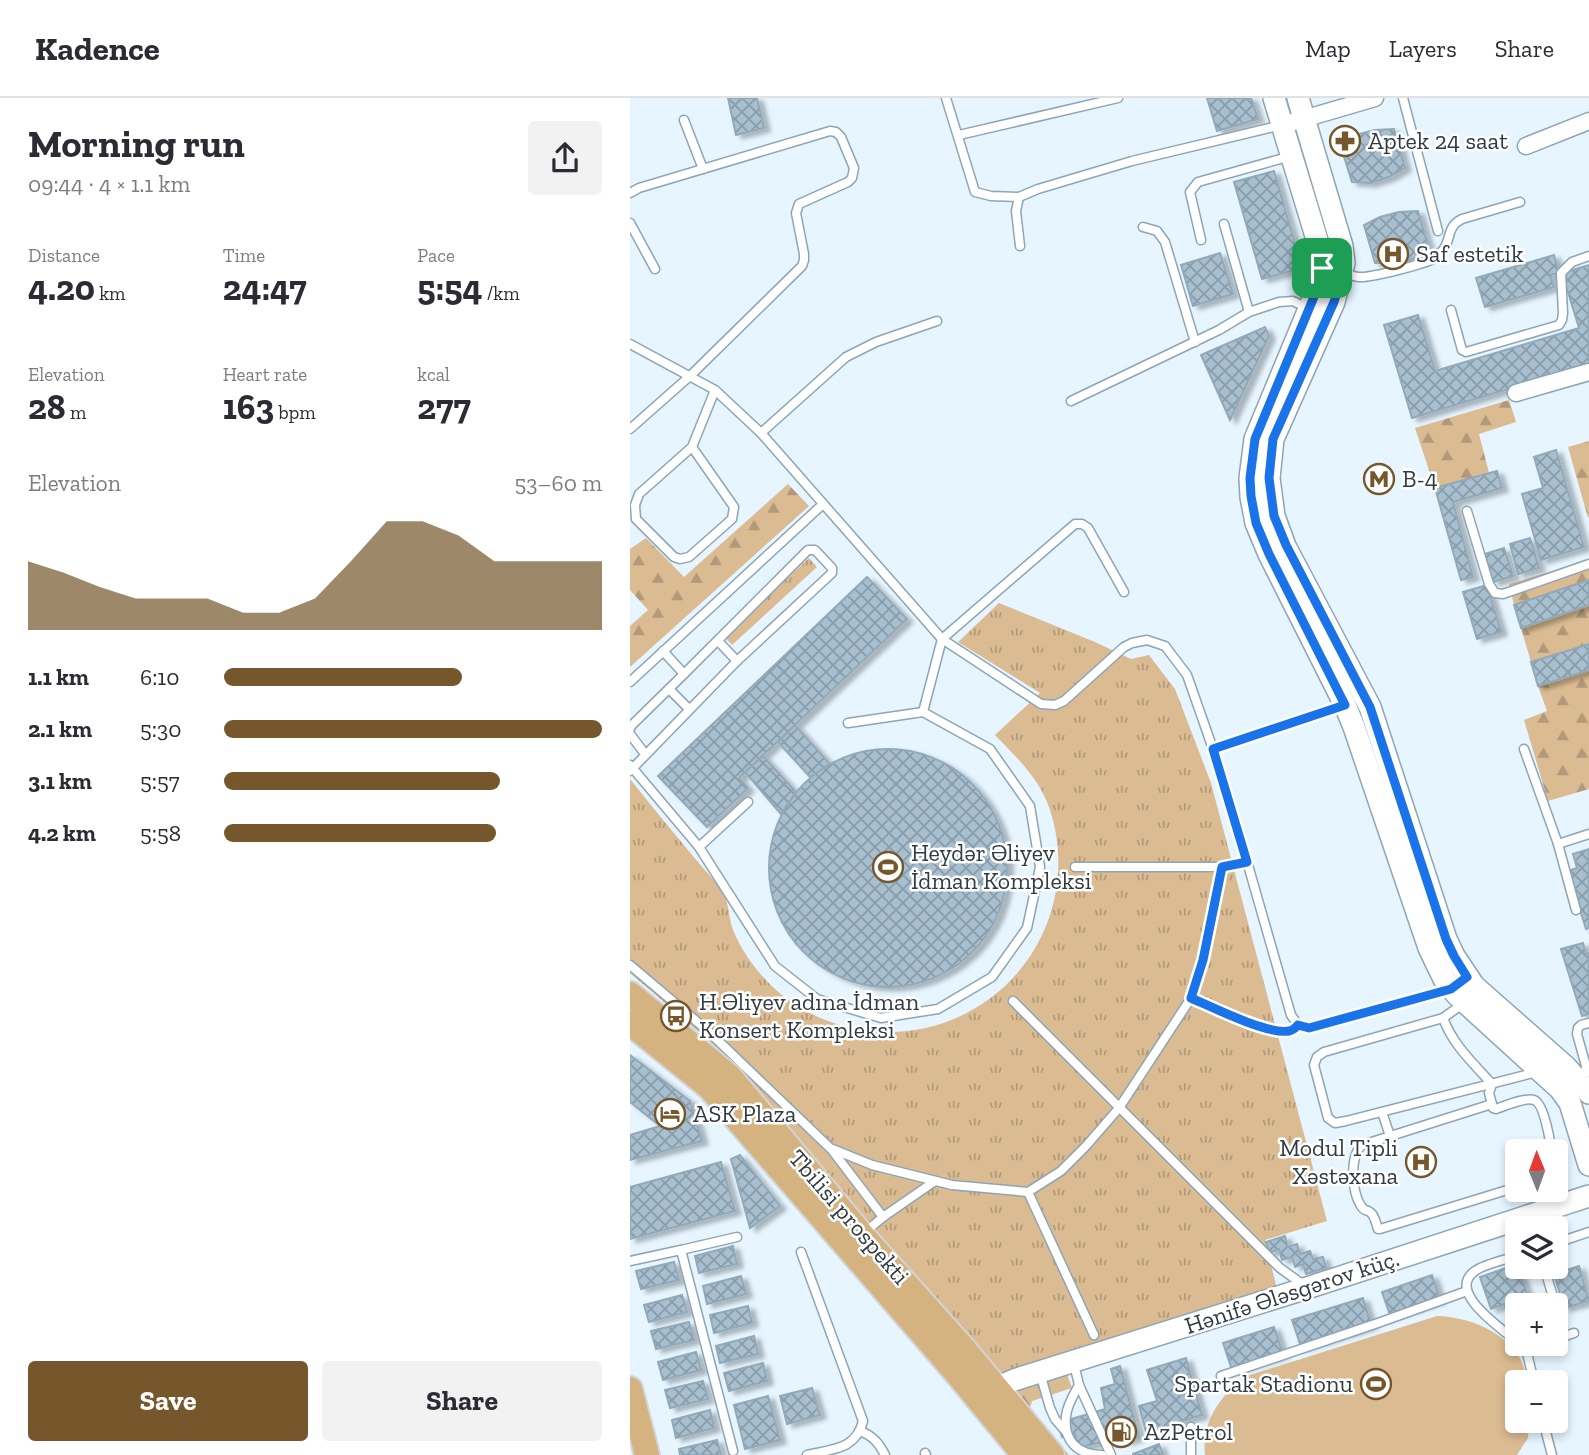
<!DOCTYPE html>
<meta charset="utf-8">
<style>
:root{--surface:#fff;--page:#f2f2f3;--text:#2b2b33;--muted:#7c7c81;--line:#e1e1e2;--accent:#76572c}
body{margin:0;font-family:"Zilla Slab",serif;background:var(--page);color:var(--text);height:100vh;display:flex;flex-direction:column;font-size:26px;white-space:nowrap}
*{box-sizing:border-box;margin:0}
p{font-size:23px;color:var(--muted)}
.icon{flex:none;width:38px;height:38px;fill:none;stroke:currentColor;stroke-width:2;stroke-linecap:round;stroke-linejoin:round}
.map{position:relative;flex:1;overflow:hidden}
.details{display:flex;flex-direction:column;background:var(--surface);width:630px}
.details>*{flex:none}
.needle{width:46px;rotate:359deg}
.fabs{position:absolute;left:875px;top:1041px;display:grid;gap:14px}
.fabs a{display:grid;place-items:center;width:63px;height:63px;border-radius:7px;background:var(--surface);box-shadow:0 4px 10px #0003;font-size:35px}
.pin{position:absolute;display:grid;place-items:center;width:60px;height:60px;color:#fff;margin:-30px;border-radius:14px;box-shadow:0 4px 10px #0006}
.round{display:grid;place-items:center;flex:none;width:74px;height:74px;border-radius:7px;background:var(--page)}
.overview{display:flex;align-items:center;justify-content:space-between;height:119px;padding:0 28px}
h1{font-size:38px;font-weight:700;line-height:52px}
.metrics{display:grid;grid-template-columns:repeat(3,1fr);gap:10px;height:119px;padding:7px 28px}
.metrics div{display:grid;align-content:center}
.metrics b{font-size:35px;font-weight:700}
.metrics small{font-size:19px;font-weight:400}
.metrics p{font-size:19px}
.chart{height:196px;padding:14px 28px}
.chart p{display:flex;justify-content:space-between}
.chart svg{width:100%;height:126px;margin-top:7px;fill:var(--accent);opacity:.7}
.button{display:flex;gap:14px;margin-top:auto;padding:14px 28px}
.button a{flex:1;height:80px;border-radius:7px;background:var(--accent);color:#fff;font-size:28px;font-weight:700;line-height:80px;text-align:center}
.button a+a{background:var(--page);color:var(--text)}
ul{padding:0 28px;list-style:none;font-size:23px}
li{display:grid;grid-template-columns:112px 84px 1fr;align-items:center;height:52px}
li i{height:18px;border-radius:9px;background:var(--accent)}
header{display:flex;align-items:center;gap:42px;box-sizing:border-box;height:98px;padding:0 35px;background:var(--surface);border-bottom:2px solid var(--line)}
header strong{font-size:33px}
nav{display:flex;gap:38px;margin-inline-start:auto;font-size:24px}
main{display:flex;flex:1;min-height:0}
.map>svg:first-child{display:block}
</style>
<header>
<strong>Kadence</strong>
<nav><a>Map</a><a>Layers</a><a>Share</a></nav>
</header>
<main>
<section class="details">
<div class="overview"><div><h1>Morning run</h1><p>09:44 · 4 × 1.1 km</p></div><a class="round"><svg class="icon" aria-label="share" viewBox="0 0 24 24"><path d="M12 15V3M7 8l5-5 5 5M5 13v7h14v-7"/></svg></a></div>
<div class="metrics">
<div><p>Distance</p><b>4.20<small> km</small></b></div>
<div><p>Time</p><b>24:47</b></div>
<div><p>Pace</p><b>5:54<small> /km</small></b></div>
</div>
<div class="metrics">
<div><p>Elevation</p><b>28<small> m</small></b></div>
<div><p>Heart rate</p><b>163<small> bpm</small></b></div>
<div><p>kcal</p><b>277</b></div>
</div>
<div class="chart"><p><span>Elevation</span>53–60 m</p>
<svg viewBox="0 0 160 44" preserveAspectRatio="none"><path d="M0 44V20L10 24L20 29L30 33L40 33L50 33L60 38L70 38L80 33L90 20L100 6L110 6L120 11L130 20L140 20L150 20L160 20V44z"/></svg>
</div>
<ul>
<li><b>1.1 km</b>6:10<i style="width:63%"></i></li>
<li><b>2.1 km</b>5:30<i style="width:100%"></i></li>
<li><b>3.1 km</b>5:57<i style="width:73%"></i></li>
<li><b>4.2 km</b>5:58<i style="width:72%"></i></li>
</ul>
<div class="button"><a>Save</a><a>Share</a></div>
</section>
<div class="map">
<svg width="959" height="1357" viewBox="0 0 959 1357">
<defs>
<pattern id="grass-tufts" width="24" height="20" patternUnits="userSpaceOnUse" patternTransform="scale(1.75)"><rect width="24" height="20" fill="#dbbb92"/><path d="M3 7l-1-3M5 7V3M7 7l1-3M15 17l-1-3M17 17v-4M19 17l1-3" fill="none" stroke="#b29979"/></pattern>
<pattern id="forest-firs" width="22" height="20" patternUnits="userSpaceOnUse" patternTransform="scale(1.75)"><rect width="22" height="20" fill="#dbbb92"/><path d="M5 1l3.5 6h-7zM16 11l3.5 6h-7z" fill="#b29979"/></pattern>
<pattern id="building-cross-hatch" width="8" height="8" patternUnits="userSpaceOnUse" patternTransform="scale(1.75)"><rect width="8" height="8" fill="#a7bfcf"/><path d="M0 0l8 8M0 8l8-8" fill="none" stroke="#899caa"/></pattern>
<filter id="shadow"><feDropShadow dx="6" dy="3.5" stdDeviation="2" flood-color="#0004"/></filter>
</defs>
<rect width="100%" height="100%" fill="#e6f5ff"/>
<g fill="url(#grass-tufts)">
<path d="M179,460l8,9 -85,78 -8,-9z"/>
<path d="M369,505l96,39 36,17 18,-4 26,34 36,94 116,438 -62,19 12,49 -283,93 -257,-317 -107,-92v-194c22,28 45,55 67,82 8,10 21,22 27,33 5,11 5,25 9,36 13,32 40,62 69,79 105,59 233,-1 254,-118 5,-29 2,-62 -9,-89 -11,-27 -32,-46 -52,-67l45,-42 -82,-51z"/>
</g>
<g fill="url(#forest-firs)">
<path d="M879,302l7,22 -37,12 10,39 -54,15 -20,-60z"/>
<path d="M959,343v76l-1,1 -20,-71z"/>
<path d="M158,386l21,22 -179,161v-41l18,-16 -18,-20v-41l16,-11 38,39z"/>
<path d="M959,462v20l-75,25 -5,-21z"/>
<path d="M959,507v39l-58,18 -10,-34z"/>
<path d="M959,572v119l-41,12 -24,-81 23,-9 -9,-25z"/>
<path d="M437,1276l5,14 -40,13 -2,7 39,47h-10l-46,-60 9,-6z"/>
</g>
<path fill="#dbbb92" d="M807,1218c29,1 60,12 79,36 6,7 10,21 12,30h-11v39h12l-1,17 -11,17h-312c-4,-33 16,-61 42,-79z"/>
<g fill="url(#building-cross-hatch)" stroke="#91a9b8" stroke-width="2" filter="url(#shadow)">
<path d="M98,0h29l7,30 -28,7z"/>
<path d="M577,0h44l7,21 -41,12z"/>
<path d="M764,31l11,39 -16,9 -18,6 -19,-1 -12,-38 16,-9 19,-5z"/>
<path d="M644,73l28,97 -40,11 -28,-97z"/>
<path d="M788,113l11,38 -16,10 -18,5 -20,-1 -11,-38 16,-8 19,-5z"/>
<path d="M590,155l13,41 -40,12 -12,-41z"/>
<path d="M924,157l5,18 -9,2 4,12 -69,20 -9,-29z"/>
<path d="M959,167v100l-177,53 -28,-93 34,-10 17,56 144,-43 -17,-55z"/>
<path d="M635,229l4,9 -39,84 -29,-65z"/>
<path d="M926,352l28,97 -43,13 -19,-66 21,-6 -9,-31z"/>
<path d="M867,373l5,17 -49,14 20,75 -12,3 -26,-92z"/>
<path d="M900,440l9,30 -21,6 -8,-30z"/>
<path d="M874,450l9,28 -20,6 -8,-28z"/>
<path d="M237,479l40,42 -168,159 9,10 -41,39 -49,-51z"/>
<path d="M959,482v25l-68,23 -7,-23z"/>
<path d="M857,487l14,47 -24,7 -14,-47z"/>
<path d="M959,546v26l-51,16 -7,-24z"/>
<path d="M165,627l35,39 -20,13 -32,-35z"/>
<circle cx="258" cy="770" r="119"/>
<path d="M133,658l33,36 -15,22 -36,-42z"/>
<path d="M959,751v79l-3,1 -18,-58 9,-3 -4,-14z"/>
<path d="M953,845l3,11 3,-1v61l-7,2 -21,-67z"/>
<path d="M0,957l60,46 12,40 -72,19v-25l30,-9 -30,-24z"/>
<path d="M110,1057l40,51 -30,22 -19,-69z"/>
<path d="M91,1064l14,49 -105,28v-52z"/>
<path d="M655,1138l3,11 9,-3 3,10 10,-3 3,8 10,-2 3,11 -20,6 -3,-10 -8,3 -3,-10 -10,3 -3,-11 -10,4 -3,-11z"/>
<path d="M103,1148l4,18 -38,9 -4,-17z"/>
<path d="M44,1164l5,18 -38,9 -5,-18z"/>
<path d="M887,1166l12,36 12,-4 3,10h-27v22l-5,1 -8,-25 -13,5 -11,-32z"/>
<path d="M949,1168l10,35 -25,7 -10,-34z"/>
<path d="M802,1177l8,24 -50,16 -8,-23z"/>
<path d="M111,1178l5,18 -39,10 -4,-18z"/>
<path d="M52,1197l5,17 -38,10 -5,-17z"/>
<path d="M733,1200l8,27 -70,22 -9,-27z"/>
<path d="M118,1208l4,17 -38,10 -4,-18z"/>
<path d="M59,1224l5,18 -38,9 -5,-18z"/>
<path d="M644,1229l9,27 -51,16 -9,-27z"/>
<path d="M124,1238l4,18 -38,9 -4,-17z"/>
<path d="M66,1254l5,18 -38,10 -5,-18z"/>
<path d="M556,1260l16,57 -56,17 -7,-26 18,-5 -10,-31z"/>
<path d="M133,1265l4,18 -38,10 -5,-18z"/>
<path d="M490,1268l19,71 -13,4 -1,-5 -47,12 -3,-14 -13,3 -4,-14 47,-14 -4,-21 14,-4 -4,-15z"/>
<path d="M73,1283l5,18 -38,9 -5,-18z"/>
<path d="M182,1290l8,27 -33,9 -7,-28z"/>
<path d="M138,1298l12,44 -35,9 -11,-44z"/>
<path d="M80,1312l4,18 -38,10 -4,-18z"/>
<path d="M87,1342l4,15h-41l-1,-6z"/>
<path d="M529,1346l4,11h-30v-1z"/>
</g>
<g fill="none" stroke-linecap="round" stroke-linejoin="round">
<g stroke="#8da5b4" stroke-width="11">
<g id="lane">
<path d="M316,0l29,94 16,4 28,1"/>
<path d="M773,0l35,133"/>
<path d="M54,22l19,49"/>
<path d="M329,37l159,-37"/>
<path d="M0,95l9,-5 191,-57 6,1 5,5 13,31 -2,10 -4,4 -49,22 -3,9 8,41v6l-2,6 -112,110 -60,53"/>
<path d="M0,125l25,46"/>
<path d="M594,126l25,88"/>
<path d="M513,129l14,4 8,11 30,100"/>
<path d="M571,142l-11,-48 8,-10 93,-26"/>
<path d="M390,148l-4,-35 3,-14 19,-8 94,-28 150,-36"/>
<path d="M713,174c5,2 11,5 16,5 12,1 66,-13 76,-19 2,-2 6,-6 8,-8 9,-12 3,-23 19,-31l58,-17"/>
<path d="M821,212l11,40 4,2 93,-27 3,-5 1,-7 -2,-40 11,-11 17,-6"/>
<path d="M0,246l85,46 46,43 181,206 99,65 14,1 9,-4 60,-54 8,-4 15,-3 18,6 22,29 26,74 25,81 53,185 7,10 11,3 140,-39"/>
<path d="M441,303l148,-71 30,-18 30,-10 14,-1 14,7"/>
<path d="M131,335l85,-76 30,-15 61,-21"/>
<path d="M62,349l42,60 -2,12 -43,38 -9,2 -6,-2 -38,-38 -1,-14 4,-11 53,-47 23,-57"/>
<path d="M837,413l22,73 6,9 8,1 86,-30"/>
<path d="M88,543l19,20"/>
<path d="M0,584l192,-177"/>
<path d="M39,591l20,20"/>
<path d="M293,614l19,-73 133,-115h7l6,4 36,64"/>
<path d="M0,631l1,-3 53,-52"/>
<path d="M0,636l15,20"/>
<path d="M583,651l129,-43"/>
<path d="M894,651l34,95 18,66"/>
<path d="M0,667l69,82 76,119 42,33 64,19 57,-9 54,-32 35,-49 13,-61 -10,-61 -40,-57 -67,-37 -75,11"/>
<path d="M0,673l107,-110 95,-88v-5l-17,-18h-7l-124,124 -21,-23"/>
<path d="M928,746l31,-10"/>
<path d="M69,749l49,-45"/>
<path d="M445,769h146l26,-5"/>
<path d="M0,867l78,66 122,117 42,17 80,20 76,7 33,-21 25,-25 33,-38 72,-110 12,-38 18,-93"/>
<path d="M561,900c21,9 77,37 98,33 5,-1 6,-3 9,-6"/>
<path d="M383,903l267,267 25,18"/>
<path d="M834,905l-21,15 -119,34 -7,5 -3,8 14,53 7,5 11,-2 191,-49"/>
<path d="M813,920c10,27 30,45 49,66l-3,9 4,15 3,1c8,-3 30,-12 38,-9 10,3 16,41 18,52"/>
<path d="M950,980l5,-3 1,-9 -9,-32 1,-6 3,-3 8,-2"/>
<path d="M862,1006l-130,41c-13,12 -10,47 -1,61 6,8 3,1 10,7 4,3 5,11 7,16h2l137,-42"/>
<path d="M752,1014l8,24"/>
<path d="M202,1052l51,67"/>
<path d="M926,1067v8"/>
<path d="M924,1092l5,15"/>
<path d="M398,1094l66,143"/>
<path d="M234,1135l19,-16 52,-36"/>
<path d="M926,1145l33,-11"/>
<path d="M51,1152l56,-13"/>
<path d="M171,1154l62,169c-7,29 -31,28 -56,34"/>
<path d="M887,1158c-10,3 -35,9 -42,15 -30,21 28,58 42,71"/>
<path d="M0,1163l51,-11 52,201"/>
<path d="M914,1169l10,33"/>
<path d="M926,1241l18,-6"/>
<path d="M444,1266l5,21 32,70"/>
<path d="M410,1275l10,35 5,11 12,14"/>
<path d="M591,1278l157,-53 89,-32"/>
<path d="M904,1284l-8,-33 15,-5"/>
<path d="M449,1287c-5,9 -12,20 -13,31 -3,25 12,39 36,39"/>
<path d="M913,1323l9,34"/>
<path d="M230,1333c13,5 19,12 25,24"/>
<path d="M295,1355l1,2"/>
<path d="M561,1357v-28"/>
</g>
</g>
<g stroke="#8da5b4" stroke-width="19">
<g id="street">
<path d="M663,24l82,-24"/>
<path d="M896,48l63,-25"/>
<path d="M886,295l73,-21"/>
</g>
</g>
<g stroke="#8da5b4" stroke-width="24">
<g id="secondary">
<path d="M644,0l48,158v12l-6,24 -61,147 -5,39 1,19 5,26 13,31 76,151 9,22 75,221 16,33 13,15 102,93 10,14 19,62"/>
<path d="M668,0l44,148 2,17 -10,39 -61,137 -4,39 5,38 11,30 85,161 76,232 8,17 20,30 92,81 23,26"/>
<path d="M353,1299l13,-9 18,-8 293,-92 282,-92"/>
</g>
</g>
<g stroke="#d2d4d5" stroke-width="28">
<g id="primary">
<path d="M0,896l100,83 132,158 101,113 89,107"/>
<path d="M0,925l79,64 250,289 65,79"/>
<path d="M0,1291l17,66"/>
</g>
</g>
<use href="#lane" stroke="#fff" stroke-width="8"/>
<use href="#street" stroke="#fff" stroke-width="16"/>
<use href="#secondary" stroke="#fff" stroke-width="21"/>
<use href="#primary" stroke="#d4b380" stroke-width="24"/>
</g>
<g fill="none" stroke-linecap="round" stroke-linejoin="round">
<g stroke="#fff" stroke-width="14">
<path id="route" d="M692,170l21,4 -9,30 -61,137 -4,39 5,38 12,29 84,162 76,232 8,17 13,21 -16,12 -142,39 -11,-3c-3,3 -4,5 -9,6 -21,4 -77,-24 -98,-33l12,-38 19,-93 25,-5 -34,-113 132,-44 -76,-151 -13,-31 -5,-27 -1,-18 5,-39 61,-147z"/>
</g>
<use href="#route" stroke="#1a73e8" stroke-width="9"/>
</g>
<defs>
<g id="pharmacy-ring" transform="scale(1.575)"><circle r="9.5" fill="#fff" stroke="#76572c" stroke-width="1.5"/><path d="M-2-6h4v4h4v4h-4v4h-4v-4h-4v-4h4Z" fill="#76572c"/></g>
<g id="hospital-ring" transform="scale(1.575)"><circle r="9.5" fill="#fff" stroke="#76572c" stroke-width="1.5"/><path d="M-5-5h3v3.5h4V-5h3V5h-3V1.5h-4V5h-3Z" fill="#76572c"/></g>
<g id="metro-ring" transform="scale(1.575)"><circle r="9.5" fill="#fff" stroke="#76572c" stroke-width="1.5"/><path d="M-5.5 5V-5H-3L0 0L3-5H5.5V5H3V-.5L0 4L-3-.5V5Z" fill="#76572c"/></g>
<g id="stadium-ring" transform="scale(1.575)"><circle r="9.5" fill="#fff" stroke="#76572c" stroke-width="1.5"/><path d="M0-5a6.5 5 0 1 0 0 10a6.5 5 0 1 0 0-10ZM-3.5-1.8h7v3.6h-7Z" fill="#76572c"/></g>
<g id="bus-ring" transform="scale(1.575)"><circle r="9.5" fill="#fff" stroke="#76572c" stroke-width="1.5"/><path d="M-5-6H5V4H4V6H2V4H-2V6H-4V4H-5ZM-3.5-4V0h7V-4ZM-3.5 1.2v1.5H-2V1.2ZM2 1.2v1.5H3.5V1.2Z" fill="#76572c"/></g>
<g id="hotel-ring" transform="scale(1.575)"><circle r="9.5" fill="#fff" stroke="#76572c" stroke-width="1.5"/><path d="M-6-4.5h1.5V1H6V5H4.5V3h-9V5H-6ZM-4 0a1.8 1.8 0 1 1 3.6 0ZM.5 0V-2.5h3Q6-2.5 6 0Z" fill="#76572c"/></g>
<g id="fuel-ring" transform="scale(1.575)"><circle r="9.5" fill="#fff" stroke="#76572c" stroke-width="1.5"/><path d="M-5.5-6h7V0h2V4h1.3V-2.5L3-4.5l.8-.8L6-3V5H2.5V1h-1V6h-7ZM-4.2-4.7v3.2H.2V-4.7Z" fill="#76572c"/></g>
</defs>
<g fill-rule="evenodd">
<use href="#pharmacy-ring" x="715" y="43"/>
<use href="#hospital-ring" x="763" y="156"/>
<use href="#metro-ring" x="749" y="381"/>
<use href="#stadium-ring" x="258" y="769"/>
<use href="#bus-ring" x="46" y="918"/>
<use href="#hotel-ring" x="40" y="1016"/>
<use href="#hospital-ring" x="791" y="1064"/>
<use href="#stadium-ring" x="746" y="1286"/>
<use href="#fuel-ring" x="491" y="1334"/>
</g>
<g text-anchor="middle" stroke-width="5" stroke-linejoin="round" paint-order="stroke">
<g font-size="24" fill="#313b42" stroke="#fff" text-anchor="start">
<text x="738" y="51">Aptek 24 saat</text>
<text x="786" y="164">Saf estetik</text>
<text x="772" y="389">B-4</text>
<text x="281" y="763">Heydər Əliyev<tspan x="281" dy="28">İdman Kompleksi</tspan></text>
<text x="69" y="912">H.Əliyev adına İdman<tspan x="69" dy="28">Konsert Kompleksi</tspan></text>
<text x="63" y="1024">ASK Plaza</text>
<text x="768" y="1058" text-anchor="end">Modul Tipli<tspan x="768" dy="28">Xəstəxana</tspan></text>
<text x="723" y="1294" text-anchor="end">Spartak Stadionu</text>
<text x="514" y="1342">AzPetrol</text>
</g>
<g font-size="24" fill="#313b42" stroke="#fff">
<text transform="translate(219 1119) rotate(49)" y="8">Tbilisi prospekti</text>
<text transform="translate(662 1194) rotate(-18)" y="8">Hənifə Ələsgərov küç.</text>
</g>
</g>
</svg>
<div class="fabs">
<a><svg class="needle" viewBox="-14 -14 28 28"><path d="M0-13l5 13h-10z" fill="#e53935"/><path d="M0 13l5-13h-10z" fill="#7c7c81"/></svg></a>
<a><svg class="icon" aria-label="layers" viewBox="0 0 24 24"><path d="M12 4l9 5-9 5-9-5zM3 14l9 5 9-5"/></svg></a>
<a>+</a>
<a>−</a>
</div>
<div class="pin" style="left:692px;top:170px;background:#1e9e55"><svg class="icon" aria-label="arrive" viewBox="0 0 24 24"><path d="M6 21V4h12l-3 4 3 4H6"/></svg></div>
</div>
</main>
